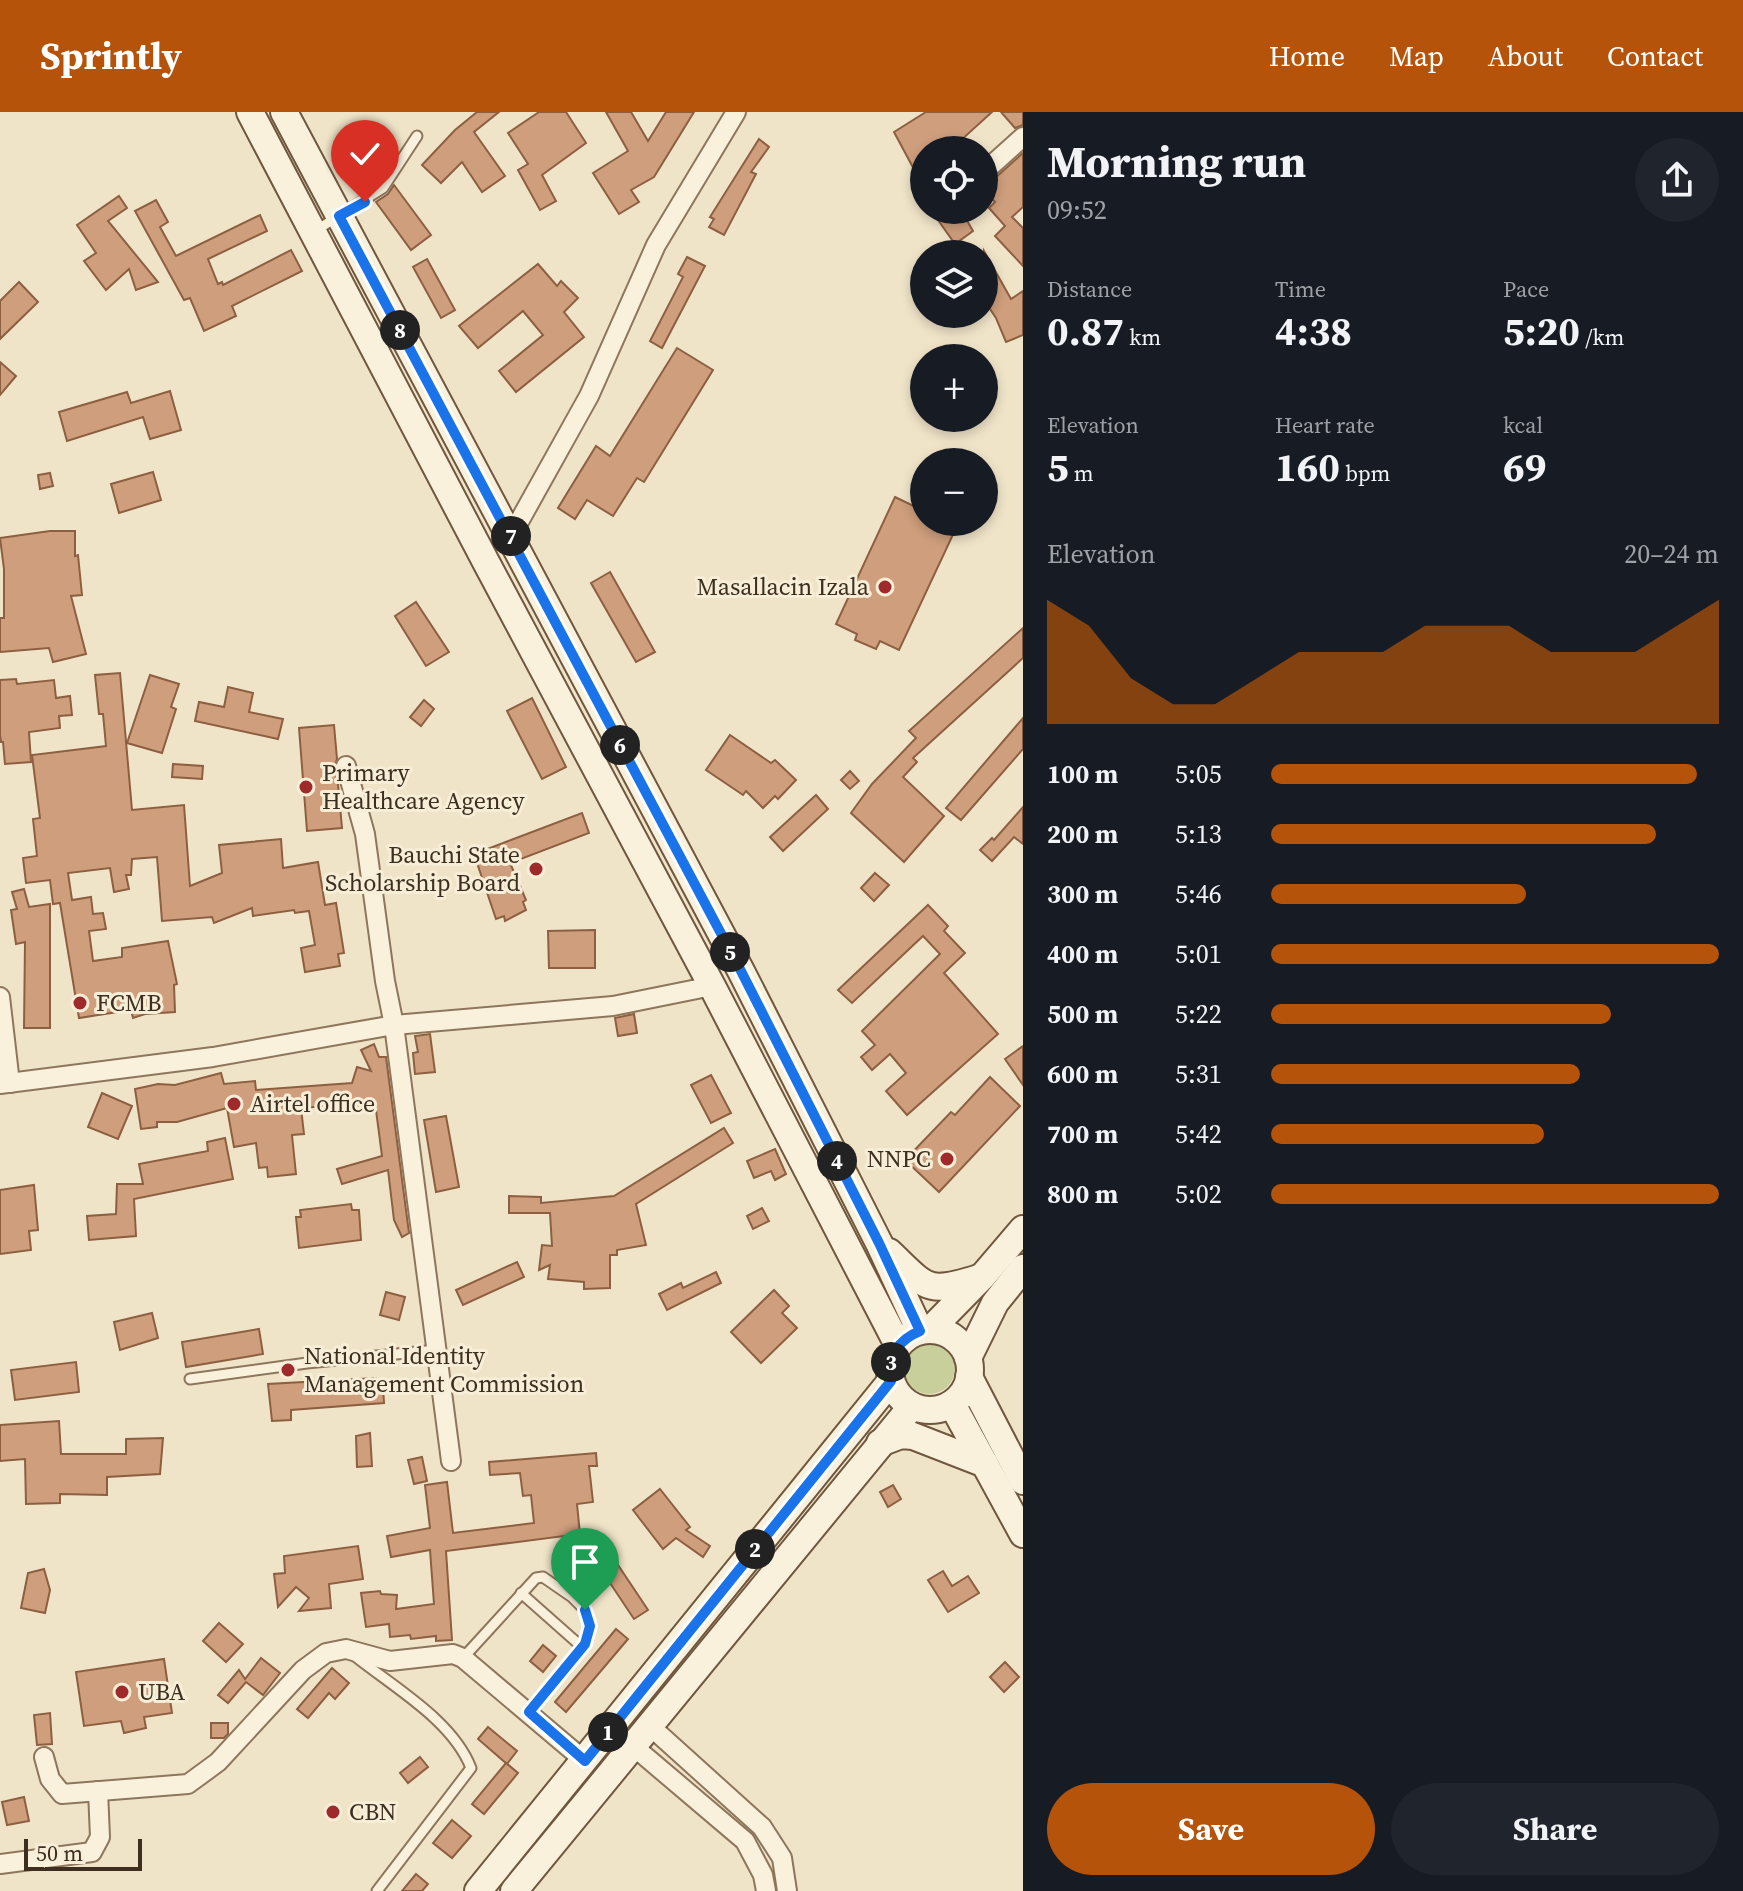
<!DOCTYPE html>
<meta charset="utf-8">
<style>
:root{--surface:#171b24;--page:#20242c;--text:#f1f3f6;--muted:#9ea1a6;--accent:#b45309}
body{margin:0;font-family:"Source Serif 4",serif;background:var(--page);color:var(--text);height:100vh;display:flex;flex-direction:column;font-size:30px;white-space:nowrap}
*{box-sizing:border-box;margin:0}
p{font-size:26px;color:var(--muted)}
.icon{flex:none;width:44px;height:44px;fill:none;stroke:currentColor;stroke-width:2;stroke-linecap:round;stroke-linejoin:round}
.map{position:relative;flex:1;overflow:hidden}
.side{display:flex;flex-direction:column;background:var(--surface);width:720px}
.side>*{flex:none}
.controls{position:absolute;left:910px;top:24px;display:grid;gap:16px}
.controls a{display:grid;place-items:center;width:88px;height:88px;border-radius:50%;background:var(--surface);box-shadow:0 4px 12px #0003;font-size:40px}
.scale{position:absolute;left:24px;bottom:20px;width:118px;box-sizing:border-box;padding-left:8px;border:4px solid #3d2e20;border-top:0;font-size:22px;line-height:28px;white-space:nowrap;color:#3d2e20;-webkit-text-stroke:6px #f7eed8;paint-order:stroke}
.pin{position:absolute;display:grid;place-items:center;width:68px;height:68px;color:#fff;margin:-82px -34px;border-radius:50% 50% 50% 0;rotate:-45deg;box-shadow:0 0 8px #0007}
.pin .icon{rotate:45deg}
.km{position:absolute;width:40px;height:40px;margin:-20px;border-radius:50%;background:#222;color:#fff;font-size:22px;line-height:40px;text-align:center}
.round{display:grid;place-items:center;flex:none;width:84px;height:84px;border-radius:42px;background:var(--page)}
.summary{display:flex;align-items:center;justify-content:space-between;height:136px;padding:0 24px}
h1{font-size:44px;font-weight:700;line-height:60px}
.metrics{display:grid;grid-template-columns:repeat(3,1fr);gap:12px;height:136px;padding:8px 24px}
.metrics div{display:grid;align-content:center}
.metrics b{font-size:40px;font-weight:700}
.metrics small{font-size:22px;font-weight:400}
.metrics p{font-size:22px}
.chart{height:224px;padding:16px 24px}
.chart p{display:flex;justify-content:space-between}
.chart svg{width:100%;height:144px;margin-top:8px;fill:var(--accent);opacity:.7}
.cta{display:flex;gap:16px;margin-top:auto;padding:16px 24px}
.cta a{flex:1;height:92px;border-radius:48px;background:var(--accent);color:#fff;font-size:32px;font-weight:700;line-height:92px;text-align:center}
.cta a+a{background:var(--page);color:var(--text)}
ul{padding:0 24px;list-style:none;font-size:26px}
li{display:grid;grid-template-columns:128px 96px 1fr;align-items:center;height:60px}
li i{height:20px;border-radius:10px;background:var(--accent)}
header{display:flex;align-items:center;gap:48px;box-sizing:border-box;height:112px;padding:0 40px;background:var(--accent);color:#fff}
header strong{font-size:38px}
nav{display:flex;gap:44px;margin-inline-start:auto;font-size:28px}
main{display:flex;flex:1;min-height:0}
.map>svg:first-child{display:block}
</style>
<header>
<strong>Sprintly</strong>
<nav><a>Home</a><a>Map</a><a>About</a><a>Contact</a></nav>
</header>
<main>
<div class="map">
<svg width="1023" height="1779" viewBox="0 0 1023 1779">
<rect width="100%" height="100%" fill="#f0e4c8"/>
<circle fill="#c9cf9b" cx="929" cy="1256" r="26"/>
<g fill="#cf9f7d" stroke="#8d5f41" stroke-width="2">
<path d="M477,0h22l-25,20 31,44 -23,16 -20,-30 -21,21 -19,-18 33,-35z"/>
<path d="M539,0h27l20,31 -44,32 14,26 -16,9 -22,-40 10,-6 -20,-31z"/>
<path d="M606,0h25l17,29 18,-29h28l-40,65 -23,13 8,12 -20,12 -26,-41 35,-22z"/>
<path d="M926,0h66l-32,29 7,9h-43v38l-30,-56z"/>
<path d="M1001,0h22v13l-8,3z"/>
<path d="M759,27l10,8 -18,25 5,2 -32,61 -15,-8 5,-8 -4,-2z"/>
<path d="M1023,41v54l-11,10 11,11v38l-28,-30 10,-10 -16,-18 6,-6 -11,-12v-6l8,-3z"/>
<path d="M382,54l4,4 -13,15 -6,-7z"/>
<path d="M394,73l37,50 -20,15 -35,-48 12,-8z"/>
<path d="M119,84l8,12 -19,13 50,61 -22,8 -7,-21 -23,21 -22,-29 12,-8 -19,-28z"/>
<path d="M156,88l12,22 -8,5 16,29 84,-41 7,16 -59,28 10,25 4,-2 1,3 68,-35 11,21 -70,35 4,10 -32,15 -14,-33 -6,2 -49,-89z"/>
<path d="M931,98h30l12,21 -18,13z"/>
<path d="M984,139l27,48 12,-8v44l-17,7 -10,-24 -8,-12 3,-2 -7,-13z"/>
<path d="M687,145l18,9 -43,82 -12,-7 33,-64 -5,-3z"/>
<path d="M427,147l28,51 -14,8 -28,-51z"/>
<path d="M538,152l19,22 4,-5 17,17 -14,14 20,25 -68,55 -17,-21 44,-36 -20,-24 -45,37 -19,-22z"/>
<path d="M19,170l19,20 -38,37v-38z"/>
<path d="M677,236l36,22 -69,112 -7,-4 -24,38 -26,-16 -12,19 -17,-11 38,-62 14,10z"/>
<path d="M0,250l16,14 -16,19z"/>
<path d="M170,279l11,39 -31,9 -7,-22 -76,24 -8,-29 68,-20 4,11z"/>
<path d="M153,360l8,28 -42,13 -8,-29z"/>
<path d="M50,361l3,13 -13,3 -2,-14z"/>
<path d="M895,385l29,14v11h25l8,4 -58,124 -19,-9 -4,8 -21,-9 2,-6 -21,-10z"/>
<path d="M50,419h25v25l3,-1 4,40 -11,1 15,58 -33,8 -4,-14 -49,4v-34h4v-49l-4,-31z"/>
<path d="M610,460l45,80 -19,10 -45,-79z"/>
<path d="M416,490l33,50 -23,14 -31,-50z"/>
<path d="M1023,516v30l-110,100 4,4 -14,15 41,39 -40,46 -53,-49 21,-29 44,-46 -7,-7z"/>
<path d="M120,561l12,137 52,-5 6,81 32,-13 -3,-28 62,-6 2,29 35,-6 7,43 11,-2 8,50 -6,1 2,12 -35,6 -4,-24 14,-3 -6,-34 -14,2 -1,-3 -41,6 -1,-8 -38,15 -2,-6 -50,4 -5,-64 -25,2 -1,16h-5l3,14 -15,3 -4,-24 -42,5 4,27 19,-3 2,17 10,-1 3,16 -17,2 4,30 29,-4v-9l46,-7 9,43 -3,1 1,27 -30,2 -12,4 -2,-8 -52,8 -19,-115 -7,1 -3,-24 -24,3 -3,-25 14,-2 -4,-37 7,-1 -8,-63 74,-9 -3,-32h-4l-4,-39z"/>
<path d="M150,563l29,9 -8,23 5,2 -14,44 -35,-10z"/>
<path d="M16,567l1,5 37,-4 2,18 14,-2 2,19 -13,1 1,12 -31,4 2,30 -26,2 -2,-22h-2l-1,-7v-55z"/>
<path d="M228,575l25,6 -4,19 34,7 -5,20 -83,-18 4,-19 25,5z"/>
<path d="M532,586l34,69 -24,12 -35,-68z"/>
<path d="M424,588l10,9 -13,17 -11,-9z"/>
<path d="M1023,606v31l-62,71 -15,-12z"/>
<path d="M334,613l3,34 -3,9 4,16 4,44 -35,3 -8,-103z"/>
<path d="M730,623l41,28 4,-3 21,20 -18,19 -3,-3 -12,12 -17,-17 -3,4 -37,-25z"/>
<path d="M173,652l30,2 -1,13 -30,-2z"/>
<path d="M850,659l9,10 -9,8 -9,-9z"/>
<path d="M816,683l12,14 -45,42 -13,-14z"/>
<path d="M1023,695v37l-9,-7 -22,24 -12,-11 12,-12 2,2z"/>
<path d="M582,701l7,20 -79,30 16,37 -3,2 3,8 -21,11 -1,-5 -8,3 -22,-65z"/>
<path d="M875,761l14,12 -15,16 -13,-13z"/>
<path d="M24,777l5,18 21,-3v124h-26l1,-86 -9,2 -5,-34 6,-1 -5,-17z"/>
<path d="M928,793l20,21 -4,5 21,22 -21,20 54,61 -91,81 -21,-24 20,-18 -16,-19 -18,16 -11,-13 14,-12 -13,-14 78,-77 -17,-18 -71,67 -14,-13z"/>
<path d="M595,818v38h-46l-1,-37z"/>
<path d="M634,902l3,19 -19,3 -3,-18z"/>
<path d="M430,922l5,38 -20,2 -2,-21 5,-1 -3,-16z"/>
<path d="M374,932l5,13h7l23,176 -7,4 -8,-17 -6,-50 -46,14 -5,-15 45,-13 -6,-46 -22,-6 -53,4 3,26 -12,1 4,39 -28,3 -1,-10 -8,1 -3,-25 -22,4 -7,-39 -50,14h-20v5l-16,2 -6,-40 23,-5 17,1 46,-12 3,11 31,-3 1,9 96,-7 5,-16 14,4 -10,-21z"/>
<path d="M1023,934v39l-18,-26z"/>
<path d="M711,963l20,38 -20,10 -20,-38z"/>
<path d="M990,965l30,29 -81,86 -34,-32 46,-48 4,3z"/>
<path d="M102,981l30,13 -14,33 -30,-12z"/>
<path d="M446,1004l13,71 -23,5 -12,-72z"/>
<path d="M724,1016l9,15 -97,61 10,41 -29,5v5h-7v33l-26,1v-7l-36,-3 2,-14 -11,5 3,-25 10,1 -2,-33h-41v-17l32,1v6l73,-7z"/>
<path d="M225,1026l8,41 -99,20 2,37 -47,4 -2,-24 29,-2 1,-30h26l-4,-20 69,-13 -1,-9z"/>
<path d="M775,1037l11,25 -11,6 -4,-9 -17,7 -7,-17z"/>
<path d="M34,1073l4,45 -9,1 2,19 -31,4v-64z"/>
<path d="M351,1092l1,6h7l2,30 -62,8 -3,-31h5l-1,-7z"/>
<path d="M762,1096l7,13 -16,8 -6,-13z"/>
<path d="M517,1150l7,15 -61,28 -7,-15z"/>
<path d="M716,1160l5,11 -54,27 -8,-16 22,-11 2,5z"/>
<path d="M774,1178l15,16 -7,7 15,15 -36,35 -30,-31z"/>
<path d="M386,1180l19,5 -6,23 -19,-5z"/>
<path d="M152,1201l6,25 -38,12 -6,-28z"/>
<path d="M259,1217l4,25 -77,13 -4,-25z"/>
<path d="M76,1250l3,30 -64,8 -4,-30z"/>
<path d="M376,1266l1,9 6,-1 1,17 -93,7v10l-19,1 -4,-37z"/>
<path d="M59,1309l2,33h65v-15l37,-1 -3,36 -53,3v18l-47,-1v9l-34,1 -1,-45 -25,2v-36z"/>
<path d="M370,1321l2,33 -15,1 -1,-31z"/>
<path d="M596,1341l1,13h-8l4,36 -16,2 3,30 -134,17 6,89 -16,1v-5l-25,3 -1,-4 -20,2 -1,-13 -23,3 -5,-34 19,-2 1,3 16,1 -1,14 38,-5 -4,-54 -39,7 -4,-21 43,-8 -5,-43 22,-3 6,51 81,-10 -3,-28 -8,1 -3,-23 -30,2 -1,-13z"/>
<path d="M422,1345l5,24 -13,3 -6,-24z"/>
<path d="M893,1373l8,14 -13,8 -8,-15z"/>
<path d="M660,1377l30,38 -4,3 24,16 -7,11 -27,-19 -13,11 -30,-39z"/>
<path d="M358,1434l5,33 -34,5 2,24 -32,3 10,-13 -13,-11 -18,20 -4,-33 11,-1 -1,-17z"/>
<path d="M606,1435l42,63 -14,9 -42,-63z"/>
<path d="M44,1457l6,21 -5,23 -24,-5 7,-35z"/>
<path d="M943,1459l9,15 16,-10 11,17 -31,19 -20,-32z"/>
<path d="M219,1511l24,21 -17,18 -23,-21z"/>
<path d="M616,1517l12,10 -62,73 -11,-10z"/>
<path d="M543,1533l13,11 -13,16 -13,-11z"/>
<path d="M261,1546l19,15 -17,22 -17,-13 -18,21 -10,-8 21,-25 6,9z"/>
<path d="M164,1547l8,54 -28,4 2,11 -22,5 -3,-12 -37,5 -8,-54z"/>
<path d="M1005,1550l14,15 -15,15 -14,-15z"/>
<path d="M332,1556l17,15 -14,16 -6,-6 -21,25 -11,-9z"/>
<path d="M50,1601l2,31 -15,1 -3,-30z"/>
<path d="M211,1611h17v11l-4,4h-13z"/>
<path d="M488,1615l29,24 -10,13 -29,-25z"/>
<path d="M420,1645l8,10 -20,16 -8,-10z"/>
<path d="M506,1651l12,10 -34,41 -12,-10z"/>
<path d="M24,1685l5,24 -22,4 -5,-23z"/>
<path d="M452,1708l19,16 -19,22 -19,-15z"/>
<path d="M416,1762l12,10 -6,7h-20z"/>
</g>
<g fill="none" stroke-linecap="round" stroke-linejoin="round">
<g stroke="#8d765c" stroke-width="13">
<g id="lane">
<path d="M315,119l68,-43 34,-52"/>
<path d="M190,1267l117,-16 129,-13"/>
<path d="M521,1481l61,54"/>
<path d="M356,1545c39,31 97,64 115,111l-94,123"/>
<path d="M463,1546l73,-80 7,-1 29,20 13,13 5,16 -5,18 -56,68"/>
</g>
</g>
<g stroke="#8d765c" stroke-width="22">
<g id="street">
<path d="M984,60l39,-35"/>
<path d="M511,424l78,-140 67,-151 80,-133"/>
<path d="M346,654l19,68 20,147 9,44 57,436"/>
<path d="M0,885l10,86"/>
<path d="M0,972l213,-27 181,-32 219,-19 99,-20"/>
<path d="M650,1614l112,101 20,31 5,33"/>
<path d="M633,1634l112,95 18,34 3,16"/>
<path d="M44,1645l6,22 12,15 126,-10 30,-22 85,-92 23,-17 20,-4 44,12 63,-7 10,4 122,103"/>
<path d="M0,1752l92,-12 8,-15 -2,-46"/>
</g>
</g>
<g stroke="#6f573f" stroke-width="30">
<g id="secondary">
<path d="M250,0l237,452 225,422 186,359"/>
<path d="M284,0l457,859 138,272 41,88"/>
<path d="M889,1140c38,36 37,43 90,26"/>
<path d="M930,1218l52,-53 41,-48"/>
<circle cx="930" cy="1258" r="40"/>
<path d="M968,1246l27,-55 28,-35"/>
<path d="M969,1265l54,104"/>
<path d="M952,1292l71,130"/>
<path d="M880,1331l21,-8 12,1 72,28"/>
<path d="M478,1779l413,-510"/>
<path d="M514,1779l398,-485"/>
</g>
</g>
<use href="#lane" stroke="#faf1dc" stroke-width="9"/>
<use href="#street" stroke="#faf1dc" stroke-width="18"/>
<use href="#secondary" stroke="#faf1dc" stroke-width="26"/>
</g>
<g fill="none" stroke-linecap="round" stroke-linejoin="round">
<g stroke="#fff" stroke-width="16">
<path id="route" d="M365,90l-26,14 402,755 138,272 41,88c-22,9 -33,26 -29,50l-306,380 -56,-49 56,-68 5,-18 -5,-16"/>
</g>
<use href="#route" stroke="#1a73e8" stroke-width="10"/>
</g>
<g fill="#9e2a2b" stroke="#f7eed8" stroke-width="3">
<circle cx="885" cy="475" r="8"/>
<circle cx="306" cy="675" r="8"/>
<circle cx="536" cy="757" r="8"/>
<circle cx="80" cy="891" r="8"/>
<circle cx="234" cy="992" r="8"/>
<circle cx="947" cy="1047" r="8"/>
<circle cx="288" cy="1258" r="8"/>
<circle cx="122" cy="1580" r="8"/>
<circle cx="333" cy="1700" r="8"/>
</g>
<g text-anchor="middle" stroke-width="6" stroke-linejoin="round" paint-order="stroke">
<g font-size="24" fill="#3d2e20" stroke="#f7eed8" text-anchor="start">
<text x="869" y="483" text-anchor="end">Masallacin Izala</text>
<text x="322" y="669">Primary<tspan x="322" dy="28">Healthcare Agency</tspan></text>
<text x="520" y="751" text-anchor="end">Bauchi State<tspan x="520" dy="28">Scholarship Board</tspan></text>
<text x="96" y="899">FCMB</text>
<text x="250" y="1000">Airtel office</text>
<text x="931" y="1055" text-anchor="end">NNPC</text>
<text x="304" y="1252">National Identity<tspan x="304" dy="28">Management Commission</tspan></text>
<text x="138" y="1588">UBA</text>
<text x="349" y="1708">CBN</text>
</g>
</g>
</svg>
<div class="controls">
<a><svg class="icon" aria-label="locate" viewBox="0 0 24 24"><circle cx="12" cy="12" r="6"/><path d="M12 2v4M12 18v4M2 12h4M18 12h4"/></svg></a>
<a><svg class="icon" aria-label="layers" viewBox="0 0 24 24"><path d="M12 4l9 5-9 5-9-5zM3 14l9 5 9-5"/></svg></a>
<a>+</a>
<a>−</a>
</div>
<div class="scale">50 m</div>
<div class="pin" style="left:585px;top:1498px;background:#1e9e55"><svg class="icon" aria-label="arrive" viewBox="0 0 24 24"><path d="M6 21V4h12l-3 4 3 4H6"/></svg></div>
<div class="pin" style="left:365px;top:90px;background:#d93025"><svg class="icon" aria-label="check" viewBox="0 0 24 24"><path d="M5 12l5 5 9-10"/></svg></div>
<b class="km" style="left:608px;top:1620px">1</b>
<b class="km" style="left:755px;top:1437px">2</b>
<b class="km" style="left:891px;top:1250px">3</b>
<b class="km" style="left:837px;top:1049px">4</b>
<b class="km" style="left:730px;top:840px">5</b>
<b class="km" style="left:620px;top:633px">6</b>
<b class="km" style="left:511px;top:424px">7</b>
<b class="km" style="left:400px;top:218px">8</b>
</div>
<section class="side">
<div class="summary"><div><h1>Morning run</h1><p>09:52</p></div><a class="round"><svg class="icon" aria-label="share" viewBox="0 0 24 24"><path d="M12 15V3M7 8l5-5 5 5M5 13v7h14v-7"/></svg></a></div>
<div class="metrics">
<div><p>Distance</p><b>0.87<small> km</small></b></div>
<div><p>Time</p><b>4:38</b></div>
<div><p>Pace</p><b>5:20<small> /km</small></b></div>
</div>
<div class="metrics">
<div><p>Elevation</p><b>5<small> m</small></b></div>
<div><p>Heart rate</p><b>160<small> bpm</small></b></div>
<div><p>kcal</p><b>69</b></div>
</div>
<div class="chart"><p><span>Elevation</span>20–24 m</p>
<svg viewBox="0 0 160 44" preserveAspectRatio="none"><path d="M0 44V6L10 14L20 30L30 38L40 38L50 30L60 22L70 22L80 22L90 14L100 14L110 14L120 22L130 22L140 22L150 14L160 6V44z"/></svg>
</div>
<ul>
<li><b>100 m</b>5:05<i style="width:95%"></i></li>
<li><b>200 m</b>5:13<i style="width:86%"></i></li>
<li><b>300 m</b>5:46<i style="width:57%"></i></li>
<li><b>400 m</b>5:01<i style="width:100%"></i></li>
<li><b>500 m</b>5:22<i style="width:76%"></i></li>
<li><b>600 m</b>5:31<i style="width:69%"></i></li>
<li><b>700 m</b>5:42<i style="width:61%"></i></li>
<li><b>800 m</b>5:02<i style="width:100%"></i></li>
</ul>
<div class="cta"><a>Save</a><a>Share</a></div>
</section>
</main>
